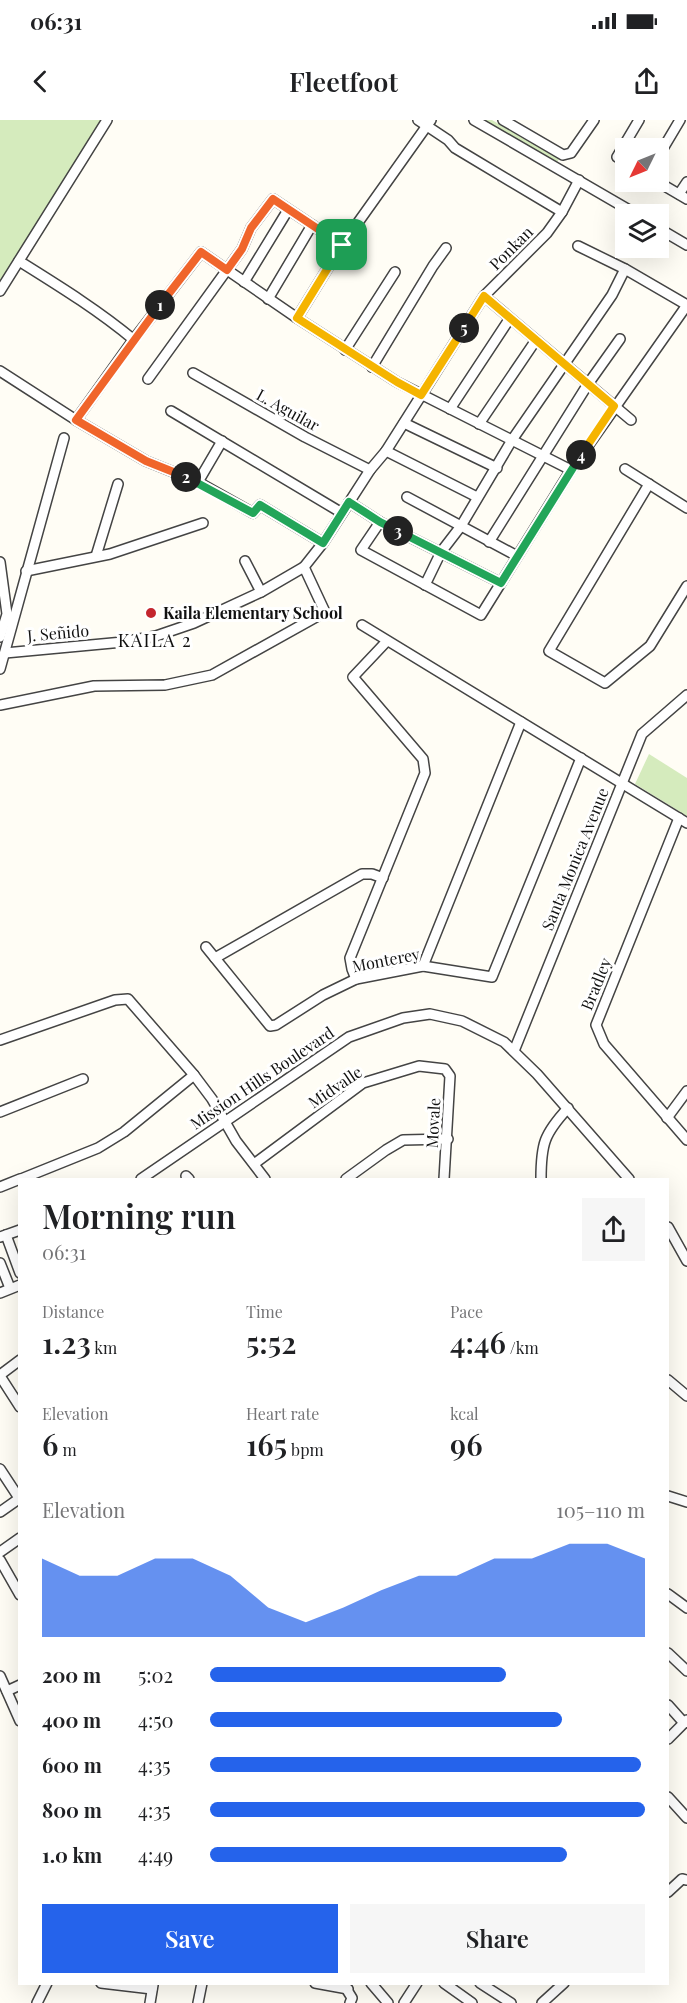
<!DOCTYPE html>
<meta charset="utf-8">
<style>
:root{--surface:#fff;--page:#f6f6f6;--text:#202124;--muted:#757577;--accent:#2563eb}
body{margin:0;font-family:"Playfair Display",serif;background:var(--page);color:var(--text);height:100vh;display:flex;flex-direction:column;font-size:22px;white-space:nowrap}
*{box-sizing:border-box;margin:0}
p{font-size:20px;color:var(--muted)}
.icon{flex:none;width:33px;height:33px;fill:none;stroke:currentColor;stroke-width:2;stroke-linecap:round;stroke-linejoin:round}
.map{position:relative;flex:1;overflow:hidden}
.panel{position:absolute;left:18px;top:1058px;width:651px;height:807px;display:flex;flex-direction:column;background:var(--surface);border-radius:0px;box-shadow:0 6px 24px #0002}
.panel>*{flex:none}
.needle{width:39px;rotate:227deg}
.buttons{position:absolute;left:615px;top:18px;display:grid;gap:12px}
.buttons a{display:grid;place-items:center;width:54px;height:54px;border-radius:0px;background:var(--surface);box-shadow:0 6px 24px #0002;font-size:30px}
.pin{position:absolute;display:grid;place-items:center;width:51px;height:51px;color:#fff;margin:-26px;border-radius:12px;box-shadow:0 3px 9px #0006}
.km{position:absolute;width:30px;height:30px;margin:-15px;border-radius:50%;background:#222;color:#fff;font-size:16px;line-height:30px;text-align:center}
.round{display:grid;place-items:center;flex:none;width:63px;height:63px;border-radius:0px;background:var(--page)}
.headline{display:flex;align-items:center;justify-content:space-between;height:102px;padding:0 24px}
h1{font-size:33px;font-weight:600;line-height:45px}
.stats{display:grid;grid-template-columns:repeat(3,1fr);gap:9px;height:102px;padding:6px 24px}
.stats div{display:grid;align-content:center}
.stats b{font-size:30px;font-weight:600}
.stats small{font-size:16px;font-weight:400}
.stats p{font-size:16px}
.chart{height:168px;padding:12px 24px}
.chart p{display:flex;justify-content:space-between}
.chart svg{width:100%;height:108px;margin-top:6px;fill:var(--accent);opacity:.7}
.primary-button{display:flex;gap:12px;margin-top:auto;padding:12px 24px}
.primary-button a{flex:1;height:69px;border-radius:0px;background:var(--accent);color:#fff;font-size:24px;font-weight:600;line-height:69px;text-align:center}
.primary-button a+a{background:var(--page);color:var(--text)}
ul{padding:0 24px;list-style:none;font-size:20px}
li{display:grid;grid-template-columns:96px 72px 1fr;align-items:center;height:45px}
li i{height:15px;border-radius:8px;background:var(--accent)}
.status{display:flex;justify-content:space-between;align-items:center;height:42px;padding:0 30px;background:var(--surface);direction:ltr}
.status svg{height:16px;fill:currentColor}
header{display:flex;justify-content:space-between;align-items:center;height:78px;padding:0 24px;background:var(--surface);font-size:27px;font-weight:600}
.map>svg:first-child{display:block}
</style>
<div class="status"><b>06:31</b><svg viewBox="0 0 49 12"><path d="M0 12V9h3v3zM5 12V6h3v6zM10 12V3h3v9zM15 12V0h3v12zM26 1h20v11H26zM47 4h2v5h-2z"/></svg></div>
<header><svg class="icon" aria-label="back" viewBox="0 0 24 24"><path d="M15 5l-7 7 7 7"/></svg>Fleetfoot<svg class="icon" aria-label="share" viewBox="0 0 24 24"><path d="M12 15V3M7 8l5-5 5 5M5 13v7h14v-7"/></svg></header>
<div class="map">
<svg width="687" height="1883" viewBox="0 0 687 1883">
<rect width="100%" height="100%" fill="#fffdf5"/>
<g fill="#d5ebbd">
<path d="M0,0h101l-101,165z"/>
<path d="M483,0h9l67,39 -3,5z"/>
<path d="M649,634l38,24v38l-52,-32z"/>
</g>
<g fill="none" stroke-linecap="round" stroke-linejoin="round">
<g stroke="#444" stroke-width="12">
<g id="minor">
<path d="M418,0l30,20 7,8 107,64"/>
<path d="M474,0l162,94"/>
<path d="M503,0l60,35 8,-2 23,-33"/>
<path d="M658,37l22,-37"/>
<path d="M626,42l-9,-5 22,-37"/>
<path d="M658,62l29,17"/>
<path d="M679,74l8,-12"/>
<path d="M658,108l29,17"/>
<path d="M578,126l47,23 62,36"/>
<path d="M19,141c40,25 79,49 115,79"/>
<path d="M244,162l44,-72"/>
<path d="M0,171l107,-171"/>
<path d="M484,176l147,124"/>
<path d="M268,179l44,-74"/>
<path d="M297,198l45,-73 89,-125"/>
<path d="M345,230l50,-78"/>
<path d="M372,247l61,-101 13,-18"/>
<path d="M0,251l76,49 70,41 52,21 55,31 7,-8 63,38"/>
<path d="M193,253l112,64 65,33"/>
<path d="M148,259l94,-130 9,-21 22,-29 69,46"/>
<path d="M450,289l60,-91"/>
<path d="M171,291l171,102"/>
<path d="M76,300l55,-77 70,-91 96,66 100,64 174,88"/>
<path d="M404,303l93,45"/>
<path d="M479,304l57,-84"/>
<path d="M386,331l91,46"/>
<path d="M625,349l62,39"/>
<path d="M198,362l24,-41"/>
<path d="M649,364l-100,167 56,32 45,-37 37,-60"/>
<path d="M407,377l110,59"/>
<path d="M349,382l31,20 121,61"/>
<path d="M380,402l-19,28 120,65 90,-145 116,-165"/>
<path d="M489,422l99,-158 32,-45"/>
<path d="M96,436l22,-72"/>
<path d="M245,441l16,31"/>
<path d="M0,442l7,52 -7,23"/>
<path d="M26,451l84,-17 93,-31"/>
<path d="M425,465l16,-33 20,-26 51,-86 100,-145 13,-26"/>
<path d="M362,505l325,198"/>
<path d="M5,533l118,-11 33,-6 38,-13 67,-31 43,-25 19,-24 47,-73 16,-19 98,-155 63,-63 15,-21 17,-32"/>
<path d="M0,549l64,-231"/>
<path d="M0,585l94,-19 71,-1 47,-10 113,-63 -21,-45"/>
<path d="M679,698l-83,207 8,19 83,96"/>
<path d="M206,827l64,79 6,-1 47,-30 33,-16 67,-13 69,11 89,-219"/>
<path d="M215,838l147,-84h10l11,4"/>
<path d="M423,846l98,-244"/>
<path d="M356,859l-4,-10 -2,-11 75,-185 -2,-14 -70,-82 34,-36"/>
<path d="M0,920l115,-40 13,-1 66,76 18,24 24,42 29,38"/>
<path d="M514,931l128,-317 45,-39"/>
<path d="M0,992l83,-33"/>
<path d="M667,998l20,-27"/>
<path d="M254,1044l109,-81 56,-17 26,3 5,7 -6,103"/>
<path d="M186,1056l3,3"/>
<path d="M21,1059l77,-31 26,-16 70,-57"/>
<path d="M141,1059l208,-142 54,-19 27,-4 32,7 42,21 33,32 92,105"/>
<path d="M346,1059l40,-29 17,-10 45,-1"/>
<path d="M541,1059c0,-35 3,-45 27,-71"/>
<path d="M0,1067l20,-8"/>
<path d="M668,1107l19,34"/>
<path d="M6,1115l14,38"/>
<path d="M0,1117l20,-7"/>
<path d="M0,1143l10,25"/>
<path d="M0,1173l20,-8"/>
<path d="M0,1255l20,-15"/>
<path d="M0,1256l20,31"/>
<path d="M668,1260l19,16"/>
<path d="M0,1349l19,29"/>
<path d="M668,1376l19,6"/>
<path d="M0,1392l20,-14"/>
<path d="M0,1432l20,-14"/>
<path d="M0,1440l20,35"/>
<path d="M668,1474l19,14"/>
<path d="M668,1533l19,18"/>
<path d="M0,1556l20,45"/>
<path d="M7,1571l13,-6"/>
<path d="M668,1585l16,18"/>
<path d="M668,1619l19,-19"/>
<path d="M668,1677l19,21"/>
<path d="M668,1772l14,-13 5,1"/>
<path d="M101,1863l51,6"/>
<path d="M315,1863l33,6"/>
<path d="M371,1863l17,20"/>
<path d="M444,1863l28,20"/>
<path d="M480,1863l31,20"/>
<path d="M344,1865l8,13 -2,5"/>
<path d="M37,1883l10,-20"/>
<path d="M150,1883l3,-18"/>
<path d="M198,1883l4,-20"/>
<path d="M404,1883l13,-20"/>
<path d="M542,1883l22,-20"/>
</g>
</g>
<use href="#minor" stroke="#fff" stroke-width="9"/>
</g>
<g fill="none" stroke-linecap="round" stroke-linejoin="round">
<g stroke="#fff" stroke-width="12">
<path id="split-1" d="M160,185l41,-53 26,18 15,-21 9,-21 22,-29 69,46"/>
</g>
<g stroke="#fff" stroke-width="12">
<path id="split-2" d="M160,185l-84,115 70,41 40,16"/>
</g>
<g stroke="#fff" stroke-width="12">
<path id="split-3" d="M186,357l67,36 7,-8 63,38 26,-41 31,20 18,9"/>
</g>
<g stroke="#fff" stroke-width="12">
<path id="split-4" d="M398,411l103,52 80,-128"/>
</g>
<g stroke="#fff" stroke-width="12">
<path id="split-5" d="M464,208l20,-32 130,110 -33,49"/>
</g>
<g stroke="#fff" stroke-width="12">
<path id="split-6" d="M342,125l-45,73 100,64 24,13 43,-67"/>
</g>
<use href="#split-1" stroke="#f0652b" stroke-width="8"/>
<use href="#split-2" stroke="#f0652b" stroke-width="8"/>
<use href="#split-3" stroke="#22a559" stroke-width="8"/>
<use href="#split-4" stroke="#22a559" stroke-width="8"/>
<use href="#split-5" stroke="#f5b400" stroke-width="8"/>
<use href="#split-6" stroke="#f5b400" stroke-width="8"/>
</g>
<circle fill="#c4262e" stroke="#fff" stroke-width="2" cx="151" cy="493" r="6"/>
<g text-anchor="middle" stroke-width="6" stroke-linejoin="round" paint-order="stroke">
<g font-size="16" fill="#111" stroke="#fff">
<text transform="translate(511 128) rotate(-45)" y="6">Ponkan</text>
<text transform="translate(288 290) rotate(29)" y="6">L. Aguilar</text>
<text transform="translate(58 513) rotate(-5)" y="6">J. Señido</text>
<text transform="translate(575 739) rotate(-68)" y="6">Santa Monica Avenue</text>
<text transform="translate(386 840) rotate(-11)" y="6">Monterey</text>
<text transform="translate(596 864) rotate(-68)" y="6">Bradley</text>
<text transform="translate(262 958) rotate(-34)" y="6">Mission Hills Boulevard</text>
<text transform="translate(335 967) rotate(-34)" y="6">Midvalle</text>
<text transform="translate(433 1003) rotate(-87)" y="6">Movale</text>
</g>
<g font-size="16" font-weight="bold" fill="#111" stroke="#fff" text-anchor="start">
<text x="163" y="499">Kaila Elementary School</text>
</g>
<g font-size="18" letter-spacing="1.5" fill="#111" stroke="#fff">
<text x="155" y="527">KAILA 2</text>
</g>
</g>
</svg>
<div class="buttons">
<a><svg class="needle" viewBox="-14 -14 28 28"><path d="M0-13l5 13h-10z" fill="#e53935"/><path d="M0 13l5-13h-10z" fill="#757577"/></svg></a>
<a><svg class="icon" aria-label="layers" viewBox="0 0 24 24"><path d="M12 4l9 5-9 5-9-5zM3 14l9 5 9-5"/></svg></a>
</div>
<div class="pin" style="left:342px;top:125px;background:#1e9e55"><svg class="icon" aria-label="arrive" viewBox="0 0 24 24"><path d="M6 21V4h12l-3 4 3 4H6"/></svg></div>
<b class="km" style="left:160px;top:185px">1</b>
<b class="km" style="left:186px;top:357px">2</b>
<b class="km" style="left:398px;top:411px">3</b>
<b class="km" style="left:581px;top:335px">4</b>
<b class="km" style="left:464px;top:208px">5</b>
<section class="panel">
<div class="headline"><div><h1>Morning run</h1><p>06:31</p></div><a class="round"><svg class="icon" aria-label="share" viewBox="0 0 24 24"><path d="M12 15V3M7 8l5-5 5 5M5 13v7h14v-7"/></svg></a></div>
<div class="stats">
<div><p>Distance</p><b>1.23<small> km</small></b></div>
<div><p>Time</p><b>5:52</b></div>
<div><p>Pace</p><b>4:46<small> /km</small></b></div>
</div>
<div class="stats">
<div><p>Elevation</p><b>6<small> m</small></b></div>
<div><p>Heart rate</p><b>165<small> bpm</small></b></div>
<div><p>kcal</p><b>96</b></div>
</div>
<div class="chart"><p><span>Elevation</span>105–110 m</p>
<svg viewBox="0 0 160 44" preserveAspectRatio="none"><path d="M0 44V12L10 19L20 19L30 12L40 12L50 19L60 32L70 38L80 32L90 25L100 19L110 19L120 12L130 12L140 6L150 6L160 12V44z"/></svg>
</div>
<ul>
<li><b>200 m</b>5:02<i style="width:68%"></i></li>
<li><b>400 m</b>4:50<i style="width:81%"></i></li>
<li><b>600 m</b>4:35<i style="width:99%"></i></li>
<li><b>800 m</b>4:35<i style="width:100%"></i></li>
<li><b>1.0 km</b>4:49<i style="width:82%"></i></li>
</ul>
<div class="primary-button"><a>Save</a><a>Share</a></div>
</section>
</div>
